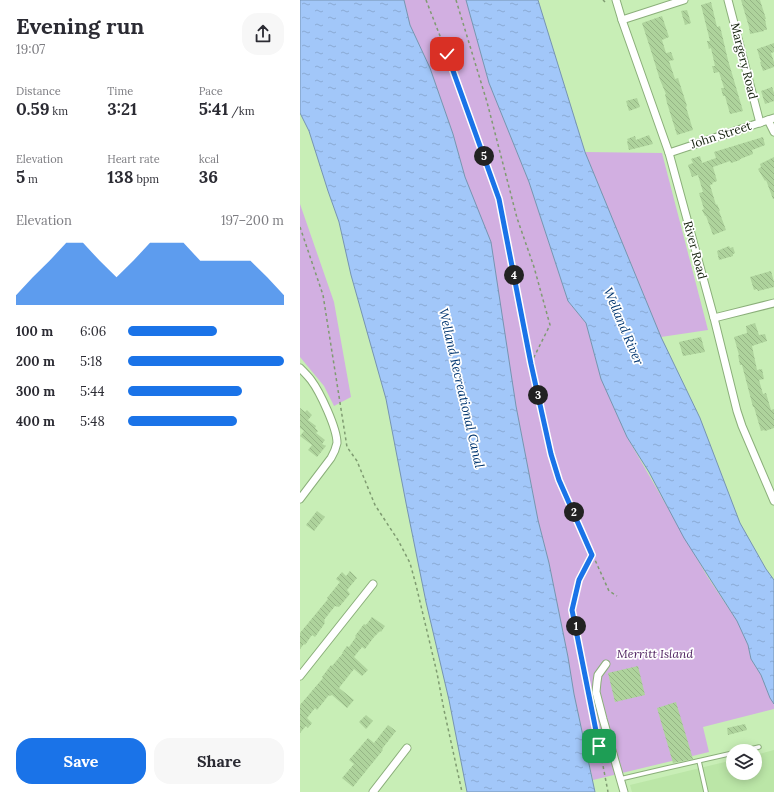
<!DOCTYPE html>
<meta charset="utf-8">
<style>
:root{--surface:#fff;--page:#f7f7f7;--text:#2b2b33;--muted:#7c7c81;--accent:#1a73e8}
body{margin:0;font-family:Lora,serif;background:var(--page);color:var(--text);height:100vh;display:flex;flex-direction:column;font-size:15px;white-space:nowrap}
*{box-sizing:border-box;margin:0}
p{font-size:13px;color:var(--muted)}
.icon{flex:none;width:22px;height:22px;fill:none;stroke:currentColor;stroke-width:2;stroke-linecap:round;stroke-linejoin:round}
.map{position:relative;flex:1;overflow:hidden}
.panel{display:flex;flex-direction:column;background:var(--surface);width:300px}
.panel>*{flex:none}
.buttons{position:absolute;left:426px;top:744px;display:grid;gap:8px}
.buttons a{display:grid;place-items:center;width:36px;height:36px;border-radius:50%;background:var(--surface);box-shadow:0 2px 10px #0003;font-size:20px}
.pin{position:absolute;display:grid;place-items:center;width:34px;height:34px;color:#fff;margin:-17px;border-radius:8px;box-shadow:0 2px 6px #0006}
.km{position:absolute;width:20px;height:20px;margin:-10px;border-radius:50%;background:#222;color:#fff;font-size:11px;line-height:20px;text-align:center}
.round{display:grid;place-items:center;flex:none;width:42px;height:42px;border-radius:16px;background:var(--page)}
.headline{display:flex;align-items:center;justify-content:space-between;height:68px;padding:0 16px}
h1{font-size:22px;font-weight:700;line-height:30px}
.stats{display:grid;grid-template-columns:repeat(3,1fr);gap:6px;height:68px;padding:4px 16px}
.stats div{display:grid;align-content:center}
.stats b{font-size:17px;font-weight:700}
.stats small{font-size:11px;font-weight:400}
.stats p{font-size:11px}
.chart{height:112px;padding:8px 16px}
.chart p{display:flex;justify-content:space-between}
.chart svg{width:100%;height:72px;margin-top:4px;fill:var(--accent);opacity:.7}
.action{display:flex;gap:8px;margin-top:auto;padding:8px 16px}
.action a{flex:1;height:46px;border-radius:16px;background:var(--accent);color:#fff;font-size:16px;font-weight:700;line-height:46px;text-align:center}
.action a+a{background:var(--page);color:var(--text)}
ul{padding:0 16px;list-style:none;font-size:13px}
li{display:grid;grid-template-columns:64px 48px 1fr;align-items:center;height:30px}
li i{height:10px;border-radius:5px;background:var(--accent)}
main{display:flex;flex:1;min-height:0}
.map>svg:first-child{display:block}
</style>
<main>
<section class="panel">
<div class="headline"><div><h1>Evening run</h1><p>19:07</p></div><a class="round"><svg class="icon" aria-label="share" viewBox="0 0 24 24"><path d="M12 15V3M7 8l5-5 5 5M5 13v7h14v-7"/></svg></a></div>
<div class="stats">
<div><p>Distance</p><b>0.59<small> km</small></b></div>
<div><p>Time</p><b>3:21</b></div>
<div><p>Pace</p><b>5:41<small> /km</small></b></div>
</div>
<div class="stats">
<div><p>Elevation</p><b>5<small> m</small></b></div>
<div><p>Heart rate</p><b>138<small> bpm</small></b></div>
<div><p>kcal</p><b>36</b></div>
</div>
<div class="chart"><p><span>Elevation</span>197–200 m</p>
<svg viewBox="0 0 160 44" preserveAspectRatio="none"><path d="M0 44V38L10 27L20 17L30 6L40 6L50 17L60 27L70 17L80 6L90 6L100 6L110 17L120 17L130 17L140 17L150 27L160 38V44z"/></svg>
</div>
<ul>
<li><b>100 m</b>6:06<i style="width:57%"></i></li>
<li><b>200 m</b>5:18<i style="width:100%"></i></li>
<li><b>300 m</b>5:44<i style="width:73%"></i></li>
<li><b>400 m</b>5:48<i style="width:70%"></i></li>
</ul>
<div class="action"><a>Save</a><a>Share</a></div>
</section>
<div class="map">
<svg width="474" height="792" viewBox="0 0 474 792">
<defs>
<pattern id="water-ripples" width="26" height="14" patternUnits="userSpaceOnUse"><rect width="26" height="14" fill="#a2c7f9"/><path d="M2 4q2-2 4 0t4 0M15 11q2-2 4 0t4 0" fill="none" stroke="#8aaad4"/></pattern>
<pattern id="building-back-hatch" width="6" height="6" patternUnits="userSpaceOnUse"><rect width="6" height="6" fill="#aed39c"/><path d="M-1 5l2 2M0 0l6 6M5-1l2 2" fill="none" stroke="#95b585"/></pattern>
</defs>
<rect width="100%" height="100%" fill="#c8eeb6"/>
<path fill="#bbe6a7" d="M474,750v42h-142l-2,-7 103,-25v13h22v-18z"/>
<g fill="#d2afe1">
<path d="M104,0h62l23,83 40,99 39,119 18,22 15,56 26,58 80,139 30,45 11,24 3,14 10,16 9,23 4,6v5l-71,18 6,25 -116,28 -19,-86 -6,-37 -19,-94 -11,-43 -22,-114 -51,-229 -12,-43 -23,-66 -20,-43z"/>
<path d="M285,152l77,1 46,177 -47,7z"/>
<path d="M0,204l34,98 17,95 -17,9 -10,-20 -24,-29z"/>
</g>
<g fill="url(#water-ripples)" stroke="#7694b1">
<path d="M0,0h104l6,25 20,43 23,66 12,43 26,65 25,164 22,114 11,43 19,94 6,37 21,98h-128l-18,-92 -23,-98 -20,-99 -20,-104 -35,-124 -12,-53 -11,-31 -19,-60 -9,-18z"/>
<path d="M166,0h72l47,152 76,185 39,81 40,105 26,46 8,11v124l-4,-6 -9,-23 -10,-16 -3,-14 -11,-24 -53,-83 -35,-66 -22,-35 -26,-58 -15,-56 -18,-22 -39,-119 -40,-99z"/>
</g>
<g fill="url(#building-back-hatch)">
<path d="M441,0h19l6,19h-1l2,11h-3v1l-14,3 -1,-7z"/>
<path d="M411,2l6,25 3,-1 8,34 15,51 -13,3 -5,-18h-2l-2,-8h3l-5,-16 -5,1 -2,-7h3l-4,-18 -2,1 -2,-8h3l-9,-36z"/>
<path d="M387,10l4,13 -6,2 -4,-14z"/>
<path d="M362,16l7,21 -7,3 4,13 5,-1 3,8 -5,1 6,18 3,-1 9,28 -1,1 7,23 -16,5 -10,-32 -2,-9h1l-6,-14 -8,-26 -10,-31z"/>
<path d="M474,43v9l-3,1 3,9v5l-11,4 -3,-9h1l-4,-13z"/>
<path d="M472,87l2,6v8l-9,3 -4,-13z"/>
<path d="M337,98l3,9 -11,4 -3,-10z"/>
<path d="M349,135l4,9 -24,6 -2,-8 1,-1 -1,-2 8,-3 1,4z"/>
<path d="M463,137l2,8 -13,5 1,4 -13,5v1l-9,3 -1,-2 -17,6 4,14 -5,2 1,1 -3,1 6,20 1,-1 3,7h-1l7,19 -13,5 -7,-19h-1l-3,-6 2,-1 -5,-16 4,-1 -5,-17 -6,2 -4,-12 5,-2 -2,-4 9,-3 2,7 14,-5 -2,-6z"/>
<path d="M474,157v42h-1l-7,-19 -1,1 -7,-12 3,-2 -1,-3z"/>
<path d="M429,246l1,2 3,-1 2,6 -2,1v2l-14,4 -2,-9z"/>
<path d="M471,271l3,11v5l-16,4 -1,-2 -3,1 -4,-13z"/>
<path d="M455,323l4,12 6,-1 2,7 -15,5 5,24 5,-1 2,10 -5,1 4,14 3,-1 5,17 3,-1v19l-9,3 -1,-1 -3,1 -7,-24h-1l-11,-42h-2l-2,-10h1l-5,-18 13,-4 -1,-7z"/>
<path d="M401,337l4,15 -22,4 -4,-14z"/>
<path d="M0,408l5,4 2,-2 5,5 -4,5 8,6 -1,2 3,3 -2,2 9,7 -3,4 4,2 -9,11 -9,-7 4,-5 -12,-9 4,-5 -4,-3z"/>
<path d="M17,511l8,6 -11,14 -8,-6z"/>
<path d="M50,571l7,7 -10,12 3,4 -11,13 -4,-1 -11,14 1,1 -1,1 1,1 -10,14 -3,-2 -7,10 -1,-1 -4,5v-16l28,-34 -1,-1 13,-16 -4,-3 6,-7 4,4z"/>
<path d="M72,617l13,9 -4,6 -1,-1 -6,6 -9,12 -3,-2 -8,10 14,13 -6,6 -8,-7 -15,19 15,12 -7,8 -15,-13 -2,1 -1,-1 -12,15 -2,-2 -8,10 5,5 -4,5 -2,-2 -6,7v-28l23,-27 -1,-1 9,-12 1,1 11,-13h-1l5,-7 2,1 7,-10 -1,-1 9,-12 2,1z"/>
<path d="M338,666l7,29 -30,7 -7,-29z"/>
<path d="M376,702l17,57 -20,4 -16,-55z"/>
<path d="M66,715l7,6 -7,8 -7,-7z"/>
<path d="M445,724l2,6 -19,5 -1,-7z"/>
<path d="M88,725l8,6 -14,18 1,1 -30,37 -11,-9 12,-14 -5,-4 19,-22 6,5z"/>
</g>
<g fill="none" stroke-linecap="round" stroke-linejoin="round">
<g stroke="#8baf7a" stroke-width="5.5">
<g id="service">
<path d="M442,751l17,-4"/>
<path d="M399,761l7,31"/>
<path d="M320,779l47,-11 66,-15"/>
</g>
</g>
<g stroke="#8baf7a" stroke-width="9">
<g id="minor">
<path d="M316,0l6,20 47,133 45,165 23,93 5,15 32,75"/>
<path d="M428,0l32,123"/>
<path d="M322,20l62,-20"/>
<path d="M468,120l6,12"/>
<path d="M369,153l105,-35"/>
<path d="M414,318l60,-15"/>
<path d="M0,368c4,4 8,8 11,12 9,12 26,48 26,63 -1,5 -3,10 -6,15l-31,41"/>
<path d="M306,664l-8,11 -1,7 -1,10 7,27 21,73"/>
<path d="M0,676l73,-92"/>
<path d="M73,792l34,-44"/>
</g>
</g>
<g stroke="#7f9b71" stroke-width="1.5" stroke-dasharray="3 3" stroke-linecap="butt">
<path d="M126,0l21,54 52,145 32,164 20,91 8,26 50,111 8,5"/>
<path d="M156,0l31,102 30,116 17,49 16,58 -19,38"/>
<path d="M303,0l2,2"/>
<path d="M0,227l23,68 24,152 10,14 18,44 23,35 12,23 6,22 21,88 7,37 18,82"/>
<path d="M288,690l-16,-81 7,-29 13,-25"/>
<path d="M293,713l15,79"/>
</g>
<use href="#service" stroke="#fff" stroke-width="3.5"/>
<use href="#minor" stroke="#fff" stroke-width="7"/>
</g>
<g fill="none" stroke-linecap="round" stroke-linejoin="round">
<g stroke="#fff" stroke-width="8">
<path id="route" d="M147,54l52,145 32,165 20,90 8,26 33,75 -13,25 -7,30 27,136"/>
</g>
<use href="#route" stroke="#1a73e8" stroke-width="5"/>
</g>
<g text-anchor="middle" stroke-width="3.5" stroke-linejoin="round" paint-order="stroke">
<g font-size="12" fill="#111e0a" stroke="#fff">
<text transform="translate(444 61) rotate(76)" y="4">Margery Road</text>
<text transform="translate(421 135) rotate(-18)" y="4">John Street</text>
<text transform="translate(395 250) rotate(75)" y="4">River Road</text>
</g>
<g font-size="12" font-style="italic" fill="#4f2260" stroke="#fff">
<text x="355" y="658">Merritt Island</text>
</g>
<g font-size="13" font-style="italic" fill="#043872" stroke="#fff">
<text transform="translate(324 326) rotate(67)" y="5">Welland River</text>
<text transform="translate(162 388) rotate(77)" y="5">Welland Recreational Canal</text>
</g>
</g>
</svg>
<div class="buttons">
<a><svg class="icon" aria-label="layers" viewBox="0 0 24 24"><path d="M12 4l9 5-9 5-9-5zM3 14l9 5 9-5"/></svg></a>
</div>
<div class="pin" style="left:299px;top:746px;background:#1e9e55"><svg class="icon" aria-label="arrive" viewBox="0 0 24 24"><path d="M6 21V4h12l-3 4 3 4H6"/></svg></div>
<div class="pin" style="left:147px;top:54px;background:#d93025"><svg class="icon" aria-label="check" viewBox="0 0 24 24"><path d="M5 12l5 5 9-10"/></svg></div>
<b class="km" style="left:276px;top:626px">1</b>
<b class="km" style="left:274px;top:512px">2</b>
<b class="km" style="left:238px;top:395px">3</b>
<b class="km" style="left:214px;top:275px">4</b>
<b class="km" style="left:184px;top:156px">5</b>
</div>
</main>
